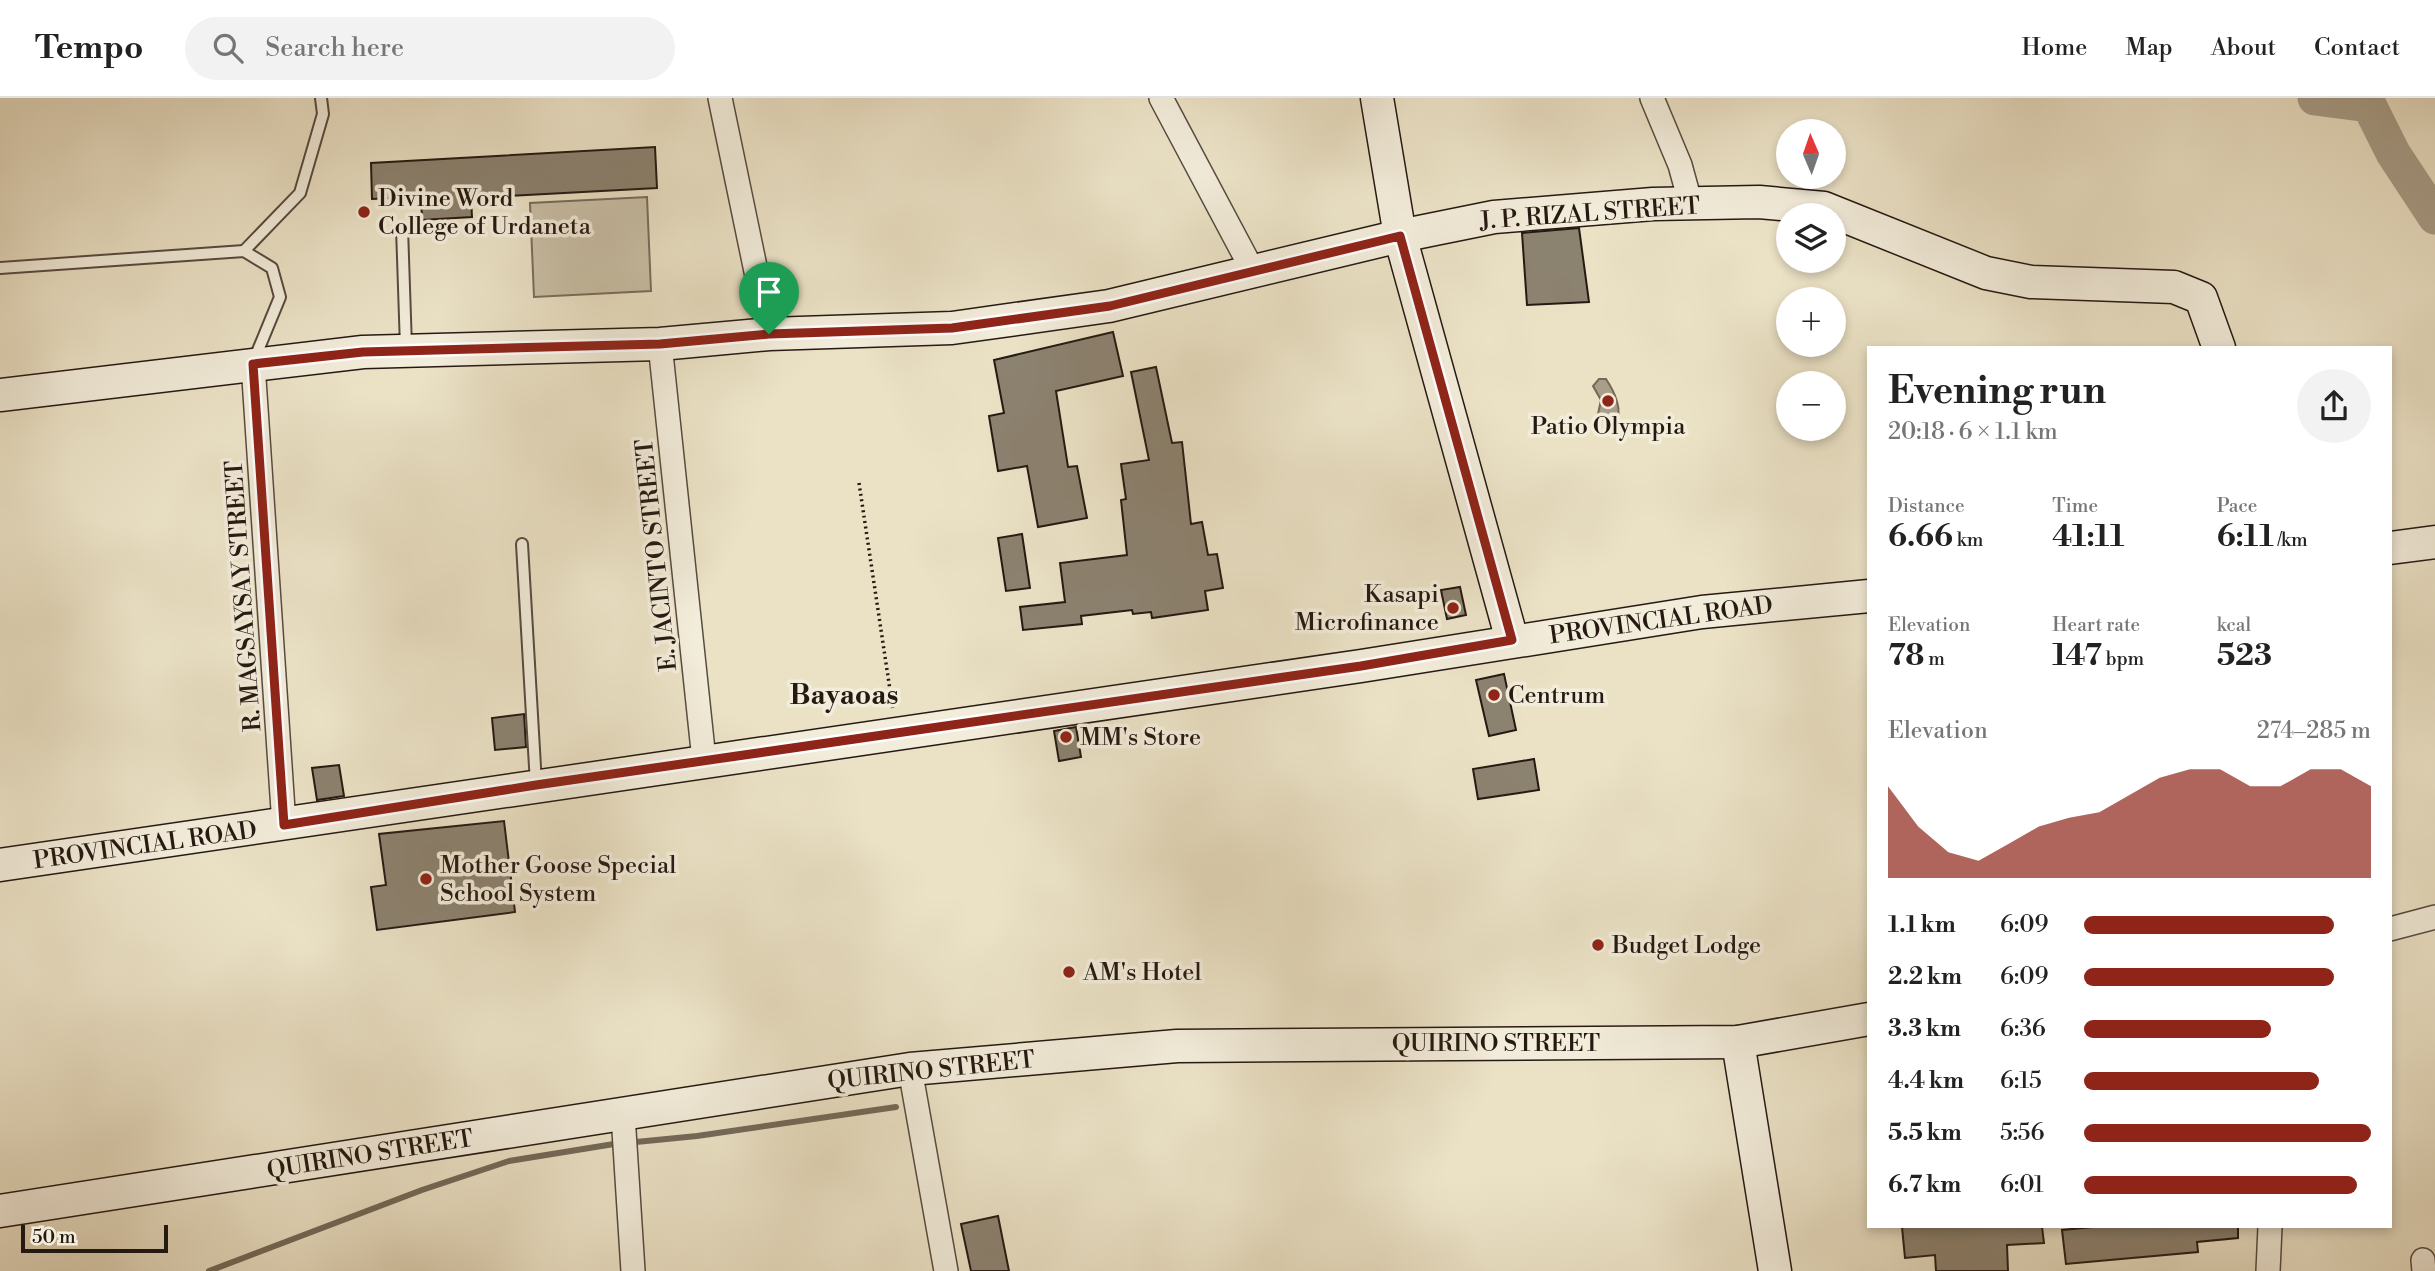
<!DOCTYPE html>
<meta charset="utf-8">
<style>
:root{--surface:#fff;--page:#f2f2f2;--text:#222;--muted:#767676;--line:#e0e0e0;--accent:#8f2418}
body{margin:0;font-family:"Libre Bodoni",serif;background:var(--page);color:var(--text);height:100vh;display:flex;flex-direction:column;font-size:26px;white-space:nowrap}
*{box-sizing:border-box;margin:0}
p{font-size:23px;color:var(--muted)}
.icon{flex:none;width:38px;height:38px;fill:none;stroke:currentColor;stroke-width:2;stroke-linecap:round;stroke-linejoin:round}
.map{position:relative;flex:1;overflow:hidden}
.drawer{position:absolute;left:1867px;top:248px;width:525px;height:882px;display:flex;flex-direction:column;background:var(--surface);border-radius:0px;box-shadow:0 4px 10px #0003}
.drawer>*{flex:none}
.needle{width:46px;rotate:358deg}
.fabs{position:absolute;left:1776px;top:21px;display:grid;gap:14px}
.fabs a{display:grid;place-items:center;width:70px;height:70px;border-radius:50%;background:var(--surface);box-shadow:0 4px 10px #0003;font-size:35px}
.scale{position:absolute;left:21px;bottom:18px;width:147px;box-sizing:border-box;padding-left:7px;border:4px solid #261912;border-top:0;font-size:19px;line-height:24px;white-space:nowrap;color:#261912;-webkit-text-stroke:5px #f2ecda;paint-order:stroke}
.pin{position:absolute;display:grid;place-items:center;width:60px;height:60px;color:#fff;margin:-72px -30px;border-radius:50% 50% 50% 0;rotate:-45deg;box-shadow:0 0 7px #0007}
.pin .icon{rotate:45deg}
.round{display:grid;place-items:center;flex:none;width:74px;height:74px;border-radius:37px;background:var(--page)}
.summary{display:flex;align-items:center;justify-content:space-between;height:119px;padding:0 21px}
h1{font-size:38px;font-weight:800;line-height:52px}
.figures{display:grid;grid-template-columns:repeat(3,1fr);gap:10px;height:119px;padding:7px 21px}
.figures div{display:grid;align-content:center}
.figures b{font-size:30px;font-weight:800}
.figures small{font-size:19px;font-weight:400}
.figures p{font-size:19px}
.chart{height:196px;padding:14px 21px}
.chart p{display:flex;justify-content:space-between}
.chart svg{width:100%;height:126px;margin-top:7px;fill:var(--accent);opacity:.7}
ul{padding:0 21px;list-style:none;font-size:23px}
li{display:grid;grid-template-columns:112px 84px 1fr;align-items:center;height:52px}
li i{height:18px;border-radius:9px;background:var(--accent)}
header{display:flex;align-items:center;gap:42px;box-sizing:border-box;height:98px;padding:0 35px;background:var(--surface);border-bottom:2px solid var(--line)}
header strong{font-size:33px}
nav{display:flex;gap:38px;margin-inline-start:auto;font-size:24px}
.search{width:490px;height:63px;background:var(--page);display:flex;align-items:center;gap:18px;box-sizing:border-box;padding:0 24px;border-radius:38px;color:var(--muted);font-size:26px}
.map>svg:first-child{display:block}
</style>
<header>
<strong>Tempo</strong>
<div class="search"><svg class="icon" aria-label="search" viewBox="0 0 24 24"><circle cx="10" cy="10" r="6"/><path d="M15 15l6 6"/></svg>Search here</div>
<nav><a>Home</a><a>Map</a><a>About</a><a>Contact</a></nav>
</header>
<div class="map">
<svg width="2435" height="1173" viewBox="0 0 2435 1173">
<rect width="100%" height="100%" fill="#ebe2c6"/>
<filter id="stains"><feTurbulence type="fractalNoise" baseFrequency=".00286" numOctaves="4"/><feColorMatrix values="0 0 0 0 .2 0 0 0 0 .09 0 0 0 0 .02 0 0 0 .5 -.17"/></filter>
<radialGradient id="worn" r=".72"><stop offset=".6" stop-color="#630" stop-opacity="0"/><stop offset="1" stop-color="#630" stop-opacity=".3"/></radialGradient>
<path fill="#cac0a7" stroke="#786c5c" stroke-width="2" d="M647,99l4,94 -117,6 -4,-94z"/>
<path fill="#a89e89" stroke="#746959" stroke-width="2" d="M1599,281h7c8,12 18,32 9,44l-10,-1 -7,-8 3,-14 -8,-14z"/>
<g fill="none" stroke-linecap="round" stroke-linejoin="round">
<g stroke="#746959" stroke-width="6">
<path d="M636,1044l61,-6 199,-29"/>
<path d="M209,1173l213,-81 87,-29 105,-17"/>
</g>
<path stroke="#a89e89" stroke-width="35" d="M2315,0l54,7 24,48 42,64"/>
</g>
<g fill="#8c8270" stroke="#261912" stroke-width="2">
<path d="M655,49l2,41 -186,10 1,19 -50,3 -1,-23 -49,2 -1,-36z"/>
<path d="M1579,130l10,74 -62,3 -5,-72z"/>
<path d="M1113,234l10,44 -67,15 12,76 9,-1 10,52 -49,9 -11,-61 -29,5 -9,-55 15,-3 -10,-53z"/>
<path d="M1156,269l16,76 10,-1 9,82 11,-2 6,33 9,-1 6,34 -18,3 3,19 -56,8 -1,-6 -18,2 -1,-4 -51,6 1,8 -59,6 -3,-23 45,-5 -5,-39 67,-8 -6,-55 5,-1 -5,-35 28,-4 -18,-88z"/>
<path d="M1022,436l8,54 -24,3 -8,-53z"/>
<path d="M1460,489l6,28 -19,4 -6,-29z"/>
<path d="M1504,576l12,56 -27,6 -13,-56z"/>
<path d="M524,616l2,33 -31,3 -3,-32z"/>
<path d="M1076,629l5,30 -22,4 -5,-30z"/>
<path d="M1534,661l5,31 -61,9 -5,-30z"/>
<path d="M339,667l5,31 -27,4 -5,-32z"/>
<path d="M504,723l11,91 -138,18 -6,-43 15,-2 -7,-51z"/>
<path d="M998,1118l11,55h-38l-10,-47z"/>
<path d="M1902,1129h140l2,16 -37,2 1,26h-72l-1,-16 -30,3z"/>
<path d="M2093,1129h145v11l-41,4 1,10 -132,12 -4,-34z"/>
</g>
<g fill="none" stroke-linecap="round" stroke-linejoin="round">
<g stroke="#574b3f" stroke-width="14">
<g id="lane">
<path d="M402,130l4,119"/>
<path d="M244,153l56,-58 23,-79 -2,-16"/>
<path d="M0,170l244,-17 28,17 8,29 -26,63"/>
<path d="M522,446l14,240"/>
</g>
</g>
<g stroke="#574b3f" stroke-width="26">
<g id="street">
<path d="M720,0l49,236"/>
<path d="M1161,0l93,175"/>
<path d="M1652,0l28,67 11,40"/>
<path d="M660,246l44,416"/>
<path d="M253,266l31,461"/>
<path d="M2390,831l45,-12"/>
<path d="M910,971l36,202"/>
<path d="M623,1017l10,156"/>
<path d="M2423,1162l1,11"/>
<path d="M2268,1173l2,-44"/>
</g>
</g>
<g stroke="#261912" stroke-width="35">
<g id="secondary">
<path d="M1377,0l23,138 112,404"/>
<path d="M0,297l363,-43 297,-8 109,-10 183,-6 157,-22 291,-70 94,-19 159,-13 106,-2 65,6 162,65 45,9 143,5 27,11 18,50"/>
<path d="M2390,450l45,-6"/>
<path d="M0,767l1361,-199 341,-54 167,-16"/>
<path d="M1738,944l37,229"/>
<path d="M0,1113l910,-142 267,-23 561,-4 131,-23"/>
</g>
</g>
<path stroke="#261912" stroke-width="3.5" stroke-dasharray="2 3.5" stroke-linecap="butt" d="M859,385l34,227"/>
<use href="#lane" stroke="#f2ecda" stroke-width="10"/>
<use href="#street" stroke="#f2ecda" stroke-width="23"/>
<use href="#secondary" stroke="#f2ecda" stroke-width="32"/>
</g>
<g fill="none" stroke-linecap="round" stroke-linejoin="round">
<g stroke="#fff" stroke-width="14">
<path id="route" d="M1400,138l112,404 -151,26 -825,119 -252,40 -31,-461 110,-12 297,-8 109,-10 183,-6 158,-22z"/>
</g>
<use href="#route" stroke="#8f2418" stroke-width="9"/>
</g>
<g fill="#8f2418" stroke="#f2ecda" stroke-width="2.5">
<circle cx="364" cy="114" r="7"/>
<circle cx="1608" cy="303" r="7"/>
<circle cx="1453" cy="510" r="7"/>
<circle cx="1494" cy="597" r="7"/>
<circle cx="1066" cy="639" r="7"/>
<circle cx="426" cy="781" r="7"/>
<circle cx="1598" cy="847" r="7"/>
<circle cx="1069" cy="874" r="7"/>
</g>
<g text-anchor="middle" stroke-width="7" stroke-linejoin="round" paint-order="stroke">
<g font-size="24" fill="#261912" stroke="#f2ecda" text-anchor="start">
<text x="378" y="108">Divine Word<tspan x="378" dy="28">College of Urdaneta</tspan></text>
<text x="1608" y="336" text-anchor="middle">Patio Olympia</text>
<text x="1439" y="504" text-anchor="end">Kasapi<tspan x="1439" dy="28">Microfinance</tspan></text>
<text x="1508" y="605">Centrum</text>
<text x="1080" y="647">MM's Store</text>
<text x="440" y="775">Mother Goose Special<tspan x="440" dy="28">School System</tspan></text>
<text x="1612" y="855">Budget Lodge</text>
<text x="1083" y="882">AM's Hotel</text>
</g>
<g font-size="24" fill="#261912" stroke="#f2ecda">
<text transform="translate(1590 115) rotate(-4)" y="8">J. P. RIZAL STREET</text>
<text transform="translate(656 457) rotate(-96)" y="8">E. JACINTO STREET</text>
<text transform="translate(243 498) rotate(-94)" y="8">R. MAGSAYSAY STREET</text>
<text transform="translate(1661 522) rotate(-8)" y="8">PROVINCIAL ROAD</text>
<text transform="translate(145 747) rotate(-8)" y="8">PROVINCIAL ROAD</text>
<text x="1496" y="953">QUIRINO STREET</text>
<text transform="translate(931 972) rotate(-6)" y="8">QUIRINO STREET</text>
<text transform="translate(370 1056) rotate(-9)" y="8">QUIRINO STREET</text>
</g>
<g font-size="28" font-weight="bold" fill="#261912" stroke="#f2ecda">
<text x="844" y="606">Bayaoas</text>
</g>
</g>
<rect width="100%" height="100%" filter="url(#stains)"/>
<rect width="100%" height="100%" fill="url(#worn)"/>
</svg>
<div class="fabs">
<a><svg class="needle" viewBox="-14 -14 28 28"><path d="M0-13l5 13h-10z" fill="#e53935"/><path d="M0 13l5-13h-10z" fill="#767676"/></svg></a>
<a><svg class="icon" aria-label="layers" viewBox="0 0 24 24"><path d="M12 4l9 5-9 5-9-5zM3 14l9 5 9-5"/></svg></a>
<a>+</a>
<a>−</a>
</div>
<div class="scale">50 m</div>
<div class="pin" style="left:769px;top:236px;background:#1e9e55"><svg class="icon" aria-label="arrive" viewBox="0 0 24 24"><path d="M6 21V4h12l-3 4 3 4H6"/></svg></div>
<section class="drawer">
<div class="summary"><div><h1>Evening run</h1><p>20:18 · 6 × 1.1 km</p></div><a class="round"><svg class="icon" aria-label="share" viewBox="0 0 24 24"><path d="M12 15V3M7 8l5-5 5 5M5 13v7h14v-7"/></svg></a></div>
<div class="figures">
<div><p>Distance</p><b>6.66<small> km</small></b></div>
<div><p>Time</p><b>41:11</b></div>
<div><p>Pace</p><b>6:11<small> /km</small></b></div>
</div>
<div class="figures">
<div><p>Elevation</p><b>78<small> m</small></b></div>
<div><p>Heart rate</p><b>147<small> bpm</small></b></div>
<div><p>kcal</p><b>523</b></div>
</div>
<div class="chart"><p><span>Elevation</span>274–285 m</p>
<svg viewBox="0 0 160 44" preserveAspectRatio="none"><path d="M0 44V12L10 26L20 35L30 38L40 32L50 26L60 23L70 21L80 15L90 9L100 6L110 6L120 12L130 12L140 6L150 6L160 12V44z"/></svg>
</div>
<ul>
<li><b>1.1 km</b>6:09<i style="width:87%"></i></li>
<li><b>2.2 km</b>6:09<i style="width:87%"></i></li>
<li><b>3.3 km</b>6:36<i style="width:65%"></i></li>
<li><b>4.4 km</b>6:15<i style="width:82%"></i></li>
<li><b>5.5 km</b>5:56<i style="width:100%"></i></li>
<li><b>6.7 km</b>6:01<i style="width:95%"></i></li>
</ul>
</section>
</div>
